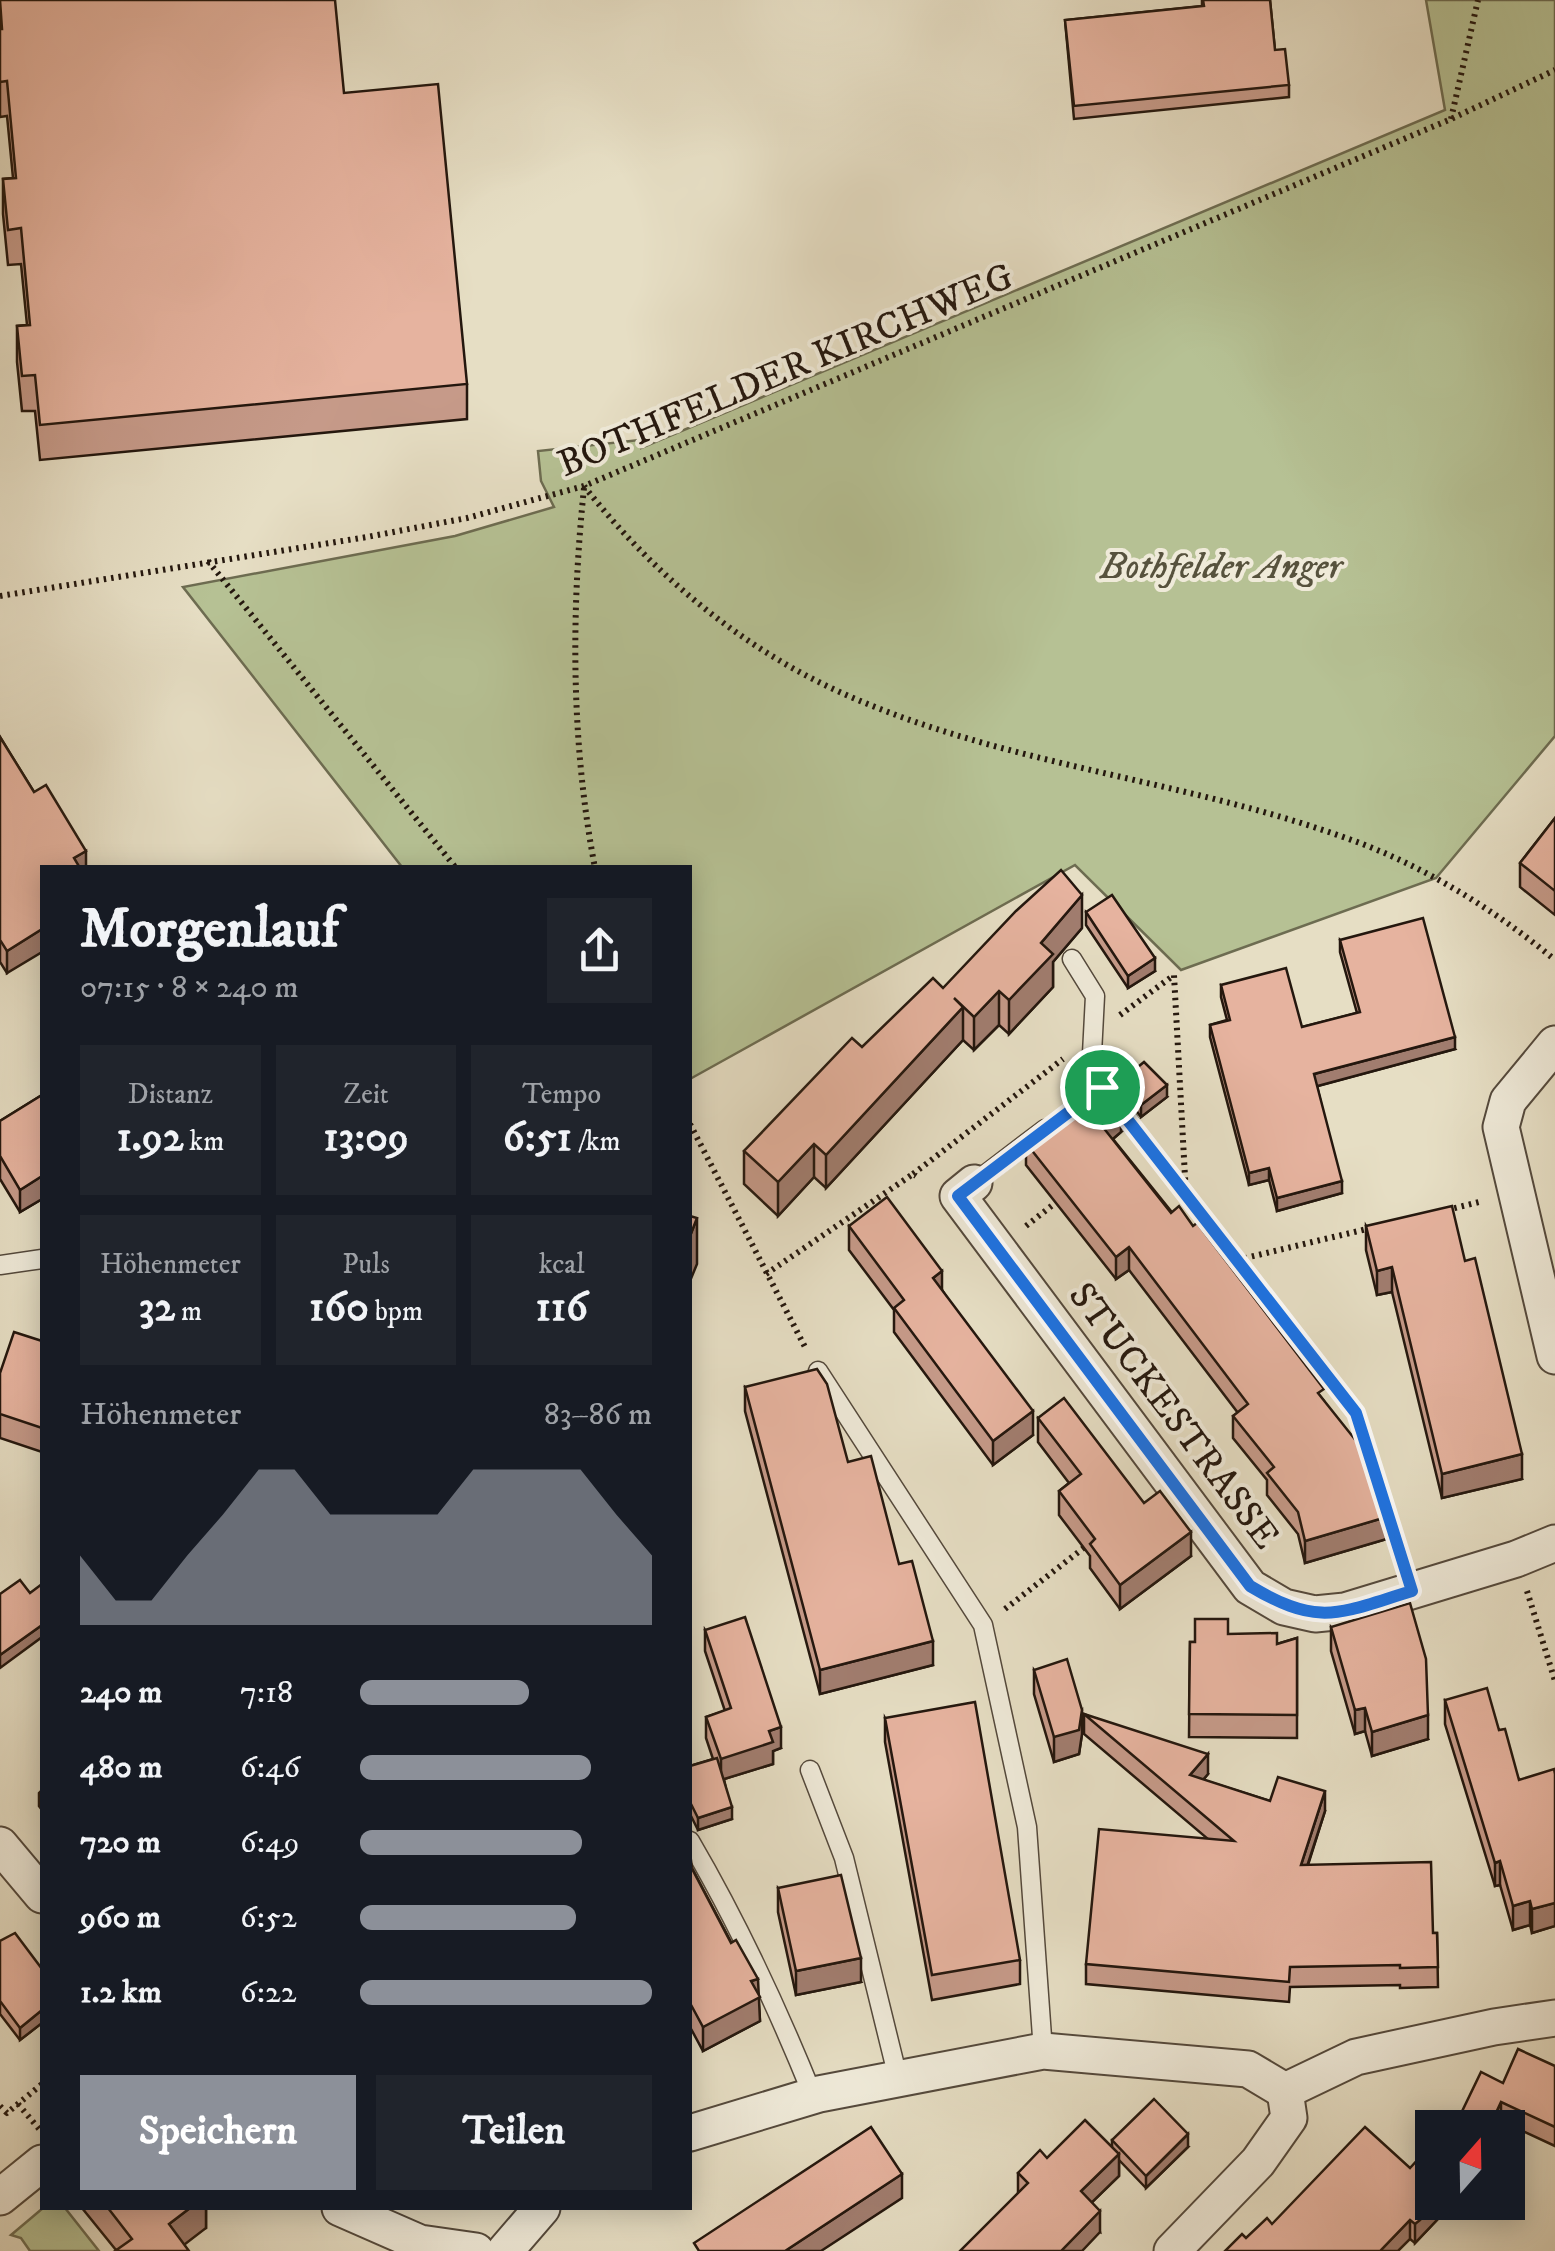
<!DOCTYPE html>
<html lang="de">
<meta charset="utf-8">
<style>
:root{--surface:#171b24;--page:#20242c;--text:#f1f3f6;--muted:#9ea1a6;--accent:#8c9099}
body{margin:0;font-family:"IM FELL DW Pica",serif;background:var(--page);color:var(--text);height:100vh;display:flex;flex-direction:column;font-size:38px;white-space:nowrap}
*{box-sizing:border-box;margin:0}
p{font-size:32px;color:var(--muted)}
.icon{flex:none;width:55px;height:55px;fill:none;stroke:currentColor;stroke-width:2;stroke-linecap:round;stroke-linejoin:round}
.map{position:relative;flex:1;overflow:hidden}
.sheet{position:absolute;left:40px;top:865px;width:652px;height:1345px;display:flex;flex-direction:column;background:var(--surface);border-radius:0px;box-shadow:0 5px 25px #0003}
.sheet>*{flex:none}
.needle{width:65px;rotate:20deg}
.fabs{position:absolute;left:1415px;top:2110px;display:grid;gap:20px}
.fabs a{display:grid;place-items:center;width:110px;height:110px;border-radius:0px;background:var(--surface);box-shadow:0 5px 25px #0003;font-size:50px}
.pin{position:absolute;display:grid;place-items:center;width:85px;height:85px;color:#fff;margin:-42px;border:5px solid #fff;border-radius:50%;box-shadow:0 2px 10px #0007}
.round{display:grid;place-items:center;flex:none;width:105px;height:105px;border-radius:0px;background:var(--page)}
.summary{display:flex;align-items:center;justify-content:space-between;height:170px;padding:0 40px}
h1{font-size:55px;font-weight:800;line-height:75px}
.stats{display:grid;grid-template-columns:repeat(3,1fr);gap:15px;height:170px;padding:10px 40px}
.stats div{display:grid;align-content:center;border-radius:0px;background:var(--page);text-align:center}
.stats b{font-size:42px;font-weight:800}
.stats small{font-size:28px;font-weight:400}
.stats p{font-size:28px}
.chart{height:280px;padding:20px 40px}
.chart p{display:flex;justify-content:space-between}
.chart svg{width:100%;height:180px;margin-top:10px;fill:var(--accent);opacity:.7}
.button{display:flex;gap:20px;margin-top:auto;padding:20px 40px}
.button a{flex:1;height:115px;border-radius:0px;background:var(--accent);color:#fff;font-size:40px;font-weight:800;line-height:115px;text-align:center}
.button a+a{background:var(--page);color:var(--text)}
ul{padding:0 40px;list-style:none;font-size:32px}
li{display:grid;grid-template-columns:160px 120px 1fr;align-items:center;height:75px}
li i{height:25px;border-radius:12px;background:var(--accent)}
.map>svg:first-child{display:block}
</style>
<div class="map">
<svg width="1555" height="2251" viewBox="0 0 1555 2251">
<rect width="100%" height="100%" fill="#e6dec4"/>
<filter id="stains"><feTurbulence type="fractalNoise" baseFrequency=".002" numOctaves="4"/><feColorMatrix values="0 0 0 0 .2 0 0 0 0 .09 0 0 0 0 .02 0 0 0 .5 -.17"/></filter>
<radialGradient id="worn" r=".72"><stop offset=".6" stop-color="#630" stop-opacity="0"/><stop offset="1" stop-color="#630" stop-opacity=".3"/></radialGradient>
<g fill="#b6c194" stroke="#6d6c51" stroke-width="2.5">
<path d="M1426,0h129v736l-119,142 -255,92 -106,-105 -385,214v-211l-288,-1 -219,-280 272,-51 99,-29 -13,-26 -3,-30 101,-11 2,8 804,-338z"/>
<path d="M43,2208h22l34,43h-69l-9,-13 -10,-3z"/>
</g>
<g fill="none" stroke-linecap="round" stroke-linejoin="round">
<g stroke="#54493c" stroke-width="21">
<g id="lane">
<path d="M1072,959l23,37 -4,77 39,50"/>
<path d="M974,1183l71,-54"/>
<path d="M0,1265l42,-6"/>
<path d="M818,1371l165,254 44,202 16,224"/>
<path d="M810,1770l34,88 54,220"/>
<path d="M690,1841c48,82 87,166 123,255"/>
</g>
</g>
<g stroke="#54493c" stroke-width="39">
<g id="street">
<path d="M1555,1044l-47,57 -7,26 54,229"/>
<path d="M974,1183l-16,13 292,391 34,20 31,7 30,-3 171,-52 39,-16"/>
<path d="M0,1845l42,50"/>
<path d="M1285,2091l71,-34 138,-30 61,-9"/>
<path d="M690,2133l129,-39 224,-43 205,18 37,22"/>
<path d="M0,2197l42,-34"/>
<path d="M340,2208l80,35 56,8"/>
<path d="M505,2251l37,-43"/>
<path d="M1172,2251l86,-89 31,-44 -4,-27"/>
</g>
</g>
<g stroke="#24170e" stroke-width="6" stroke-dasharray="2.5 5" stroke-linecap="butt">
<path d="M1451,119l27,-119"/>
<path d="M584,486c68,87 157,162 258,207 160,72 340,86 504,145 75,26 148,71 209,122"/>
<path d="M584,488c-13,125 -13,255 11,380"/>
<path d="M208,561l248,307"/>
<path d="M0,596l367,-59 100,-19 117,-32 867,-367 104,-49"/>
<path d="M1120,1015l54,-40 12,220"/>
<path d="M690,1124l116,225"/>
<path d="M1145,1143l92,117"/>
<path d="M913,1174l150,-115"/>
<path d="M1447,1210l36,-9"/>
<path d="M1026,1226l33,-26"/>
<path d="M1371,1228l-134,32 120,153 16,53"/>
<path d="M766,1274l147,-100 3,2"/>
<path d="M1388,1516l13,40"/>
<path d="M1527,1591l28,90"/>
<path d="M1005,1609l85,-66"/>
<path d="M18,2104l22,26"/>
<path d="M0,2106l7,7 35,-29"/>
</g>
<use href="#lane" stroke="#efead9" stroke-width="18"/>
<use href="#street" stroke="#efead9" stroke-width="35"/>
</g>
<g fill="#c69a89" stroke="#24170e" stroke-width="2.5">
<path d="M0,0l344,93 123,291v35l-427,41 -5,-49h-13l-5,-49v-36l10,-1 -6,-61 -13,1 -5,-51v-35l10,-1 -6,-62 -7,1z"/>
<path d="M1202,0h68l5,50 14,35v12l-215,22 -9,-99 137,-14z"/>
<path d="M0,737l34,55 52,76 -79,105 -7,-11z"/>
<path d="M1555,818v97l-35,-28v-24z"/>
<path d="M1086,912l69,59 -27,17 -42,-63z"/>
<path d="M1082,928l-29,34v25l-44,47 -10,-9 -25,25 -11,-10 -137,148 -12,-11 -36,39 -34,-32v-33l118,-104 81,-59z"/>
<path d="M1340,940l115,109 -138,37 25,107 -65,18 -8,-31 -20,5 -39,-148v-12l17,-5 -6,-23v-12l81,42 55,-14 -17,-61z"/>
<path d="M1122,1080l45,17 -26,20 -19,-25z"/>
<path d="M42,1095v104l-22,13 -20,-33v-58z"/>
<path d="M1121,1132l-8,7 211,262 66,137 -85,25 -7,-29 -31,-39v-15l-34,-42v-22l5,-3 -109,-143 -13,9 -90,-114v-22z"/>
<path d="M849,1226l93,64 91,145 -40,30 -99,-133v-22l-45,-60z"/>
<path d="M1366,1226l156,253 -80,19 -50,-206 -15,3 -11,-45z"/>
<path d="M42,1341v111l-42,-14v-65z"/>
<path d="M745,1387l103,75 51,102 34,101 -113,29 -75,-283z"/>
<path d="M1038,1418l106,85 47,53 -71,53 -30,-41v-12l-31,-41v-24l10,-8 -31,-41z"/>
<path d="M1331,1627l97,112 -56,17 -7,-25 -10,3 -24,-83z"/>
<path d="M705,1630l76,118 -8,3v13l-49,15 8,40 -34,11 -8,-16v-48l23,-7 -7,-21v-21l19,-6 -20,-60z"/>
<path d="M1228,1634l49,10 20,-6v100l-108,-1 1,-95h5z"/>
<path d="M1034,1670l48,64 -3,20 -25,8 -20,-68z"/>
<path d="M1445,1700l54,30 20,50 36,-6v152l-23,7 -2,-8 -17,5 -13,-45 -5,1 -50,-162z"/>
<path d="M1084,1714l124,60 -5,6 67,21 55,10 -17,54 125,68h4l1,54 -38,1v-3l-110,2 -1,15 -203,-18v-20l122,-125 -124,-105z"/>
<path d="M885,1718l135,242v24l-88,16 -47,-258z"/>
<path d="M42,1790v20l-3,-4v-13z"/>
<path d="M690,1853l2,15 66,125 2,28 -57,30 -13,-24z"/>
<path d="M778,1888l83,94 -65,13 -18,-83z"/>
<path d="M0,1941l42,28v54l-22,17 -20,-26z"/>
<path d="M1555,2066v80l-54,-25 -3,7h-44l49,-45z"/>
<path d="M1112,2140l76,7 -42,41 -27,-28v16l-27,26 8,30 -82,-38v-21l29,-15 65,-11z"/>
<path d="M1432,2202h22l-39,41 -5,-4 -164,-1 26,-14z"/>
<path d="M82,2208h124v20l-90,22z"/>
</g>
<g fill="#a17d6f" stroke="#24170e" stroke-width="2.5">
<path d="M86,851v17h-12v-10z"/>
<path d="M1082,895v33l-29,34v25l-44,47v-34l32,-57z"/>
<path d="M42,929v23l-35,21v-22z"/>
<path d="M1155,958v13l-27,17v-12z"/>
<path d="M999,991v34l-25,25v-33z"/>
<path d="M963,1007v33l-137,148v-33z"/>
<path d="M1455,1037v12l-141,38v-13z"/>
<path d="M1167,1085v12l-26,20v-12z"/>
<path d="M1121,1110v22l-19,16v-22z"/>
<path d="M814,1144v33l-36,39v-34z"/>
<path d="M1269,1168v12l-20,5v-12z"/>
<path d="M42,1176v23l-22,13v-22z"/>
<path d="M1342,1181v12l-65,18v-13z"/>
<path d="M697,1218v46l-7,17v-45z"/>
<path d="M1129,1247v23l-13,9v-22z"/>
<path d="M1392,1267v25l-15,3v-24z"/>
<path d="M942,1271v24l-9,-17z"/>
<path d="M1033,1411v24l-40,30v-24z"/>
<path d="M1522,1454v25l-80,19v-24z"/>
<path d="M1390,1516v22l-85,25v-22z"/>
<path d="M1191,1532v24l-71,53v-24z"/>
<path d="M42,1625v12l-42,31v-13z"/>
<path d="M933,1641v24l-113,29v-24z"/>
<path d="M1365,1708v23l-10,3v-24z"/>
<path d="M1082,1710v24l-3,20 -25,8v-25z"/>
<path d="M1428,1715v24l-56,17v-24z"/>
<path d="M781,1727v21l-8,3v13l-52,16v-21l48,-28z"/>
<path d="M1208,1754v20l-18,21v-20z"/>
<path d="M1325,1791v20l-24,74v-20z"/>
<path d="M732,1807v12l-34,11v-12z"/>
<path d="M1500,1861v24l-5,1v-23z"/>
<path d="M1530,1901v24l-17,5v-24z"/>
<path d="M1555,1903v23l-23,7v-24z"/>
<path d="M861,1958v24l-65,13v-24z"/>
<path d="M758,1979l2,42 -57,30v-24l48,-46z"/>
<path d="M42,2010v13l-22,17v-12z"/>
<path d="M1501,2102v19l-3,7h-9z"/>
<path d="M1188,2134v13l-42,41v-12z"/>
<path d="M1119,2154v22l-38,37v-22z"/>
<path d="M902,2174v24l-81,53h-36z"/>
<path d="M1436,2202h18l-39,41v-19z"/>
<path d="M190,2208h16v20l-30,23 -7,-27z"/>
<path d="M1100,2211v21l-18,19h-21z"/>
<path d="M1410,2220v19l-12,12h-18z"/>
</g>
<g fill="#e6b39f" stroke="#24170e" stroke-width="2.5">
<path d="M0,0h335l9,93 94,-9 29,300 -427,41 -5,-50 -13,1 -5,-50 13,-1 -9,-97 -13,2 -5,-51 13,-1 -9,-97 -7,1v-53h2z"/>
<path d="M1203,0h67l5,50 10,-1 4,36 -215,21 -9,-86 139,-14z"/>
<path d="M0,737l34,55 12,-7 40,66 -12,7 6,10h-38v61l-35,22 -7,-11z"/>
<path d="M1555,818v73l-35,-28z"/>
<path d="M1061,870l21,25 -41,48 12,11 -44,46 -10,-9 -25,26 -20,-19 9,9 -137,148 -12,-11 -36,38 -34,-31 108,-113 10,9 71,-69 10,10 73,-77z"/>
<path d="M1112,895l43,63 -27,18 -42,-64z"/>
<path d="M1423,918l32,119 -141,37 28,107 -65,17 -8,-30 -20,5 -39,-148 20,-5 -9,-35 65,-17 16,59 58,-15 -20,-72z"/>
<path d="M1144,1062l23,23 -26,20 -19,-25z"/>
<path d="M1102,1085l19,25 -19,16 69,87 8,-7 14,20 4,-3 127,166 -6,4 55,69 17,54 -85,25 -7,-29 -31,-39 7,-6 -41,-51 15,-12 -119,-157 -13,10 -90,-114z"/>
<path d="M42,1095v81l-22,14 -20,-34v-35z"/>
<path d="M887,1197l55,74 -9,7 100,133 -40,30 -99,-133 10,-8 -55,-74z"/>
<path d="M1452,1206l13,55 10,-3 47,196 -80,20 -50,-207 -15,4 -11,-45z"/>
<path d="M690,1216l7,2 -7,18z"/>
<path d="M14,1332l28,9v87l-42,-14v-41z"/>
<path d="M817,1369l10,15 21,78 23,-6 28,108 13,-3 21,80 -113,29 -75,-283z"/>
<path d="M1064,1398l80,105 16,-12 31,41 -71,53 -30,-41 5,-5 -36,-48 22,-17 -43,-56z"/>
<path d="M20,1580l10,13 12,-9v41l-42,30v-61z"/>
<path d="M1410,1603l16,56 2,56 -56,17 -7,-24 -10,2 -24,-83z"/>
<path d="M745,1617l36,110 -12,4 4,11 -52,17 -15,-42 25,-9 -26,-78z"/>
<path d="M1195,1619h33v15l49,-1v11l20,-6v77l-108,-1 1,-72h5z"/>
<path d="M1067,1659l15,51 -3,20 -25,7 -20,-67z"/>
<path d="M1487,1688l12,42 6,-1 14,51 35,-11 1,5v129l-23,6 -2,-8 -17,5 -13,-45 -5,2 -50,-163z"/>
<path d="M975,1702l45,258 -88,15 -47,-257z"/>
<path d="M1084,1714l124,40 -18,21 80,26 8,-24 47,14 -24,74 130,-3 2,71h4l1,34 -38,1v-3l-110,2 -1,15 -203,-18 13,-135 135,12z"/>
<path d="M717,1758l15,49 -34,11 -8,-16v-36z"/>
<path d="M690,1865l41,78 5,-3 22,39 -7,2 9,16 -57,30 -13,-24z"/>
<path d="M841,1875l20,83 -65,13 -18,-83z"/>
<path d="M15,1933l27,36v41l-22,18 -20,-27v-60z"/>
<path d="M1518,2049l37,17v61l-54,-25 -12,26h-35l27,-56 22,11z"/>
<path d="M1154,2099l34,35 -42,42 -34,-36z"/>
<path d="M1085,2120l34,34 -38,37 19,20 -39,40h-101l68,-68 -10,-10 22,-23 7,8z"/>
<path d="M871,2127l31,47 -117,77h-86l-5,-8z"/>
<path d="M1365,2127l45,41 22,-24v58h4l-16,18 -5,4 -5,-4 -30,31h-155l17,-17 4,4 21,-20 5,6z"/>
<path d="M108,2208h82l-21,16 20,27h-74l17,-12z"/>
</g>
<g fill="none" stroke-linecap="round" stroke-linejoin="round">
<g stroke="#fff" stroke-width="20">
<path id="route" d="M1102,1087l254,326 56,178c-73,22 -92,37 -162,-5l-292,-390z"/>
</g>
<use href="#route" stroke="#1a73e8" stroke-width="12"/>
</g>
<g text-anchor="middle" stroke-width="8" stroke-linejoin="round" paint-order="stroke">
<g font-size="38" fill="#24170e" stroke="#efead9">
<text transform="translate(785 369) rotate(-23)" y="13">BOTHFELDER KIRCHWEG</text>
<text transform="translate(1175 1415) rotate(53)" y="13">STUCKESTRASSE</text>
</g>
<g font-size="38" font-style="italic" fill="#57523d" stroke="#efead9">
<text x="1221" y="578">Bothfelder Anger</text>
</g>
</g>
<rect width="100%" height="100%" filter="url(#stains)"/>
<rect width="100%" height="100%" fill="url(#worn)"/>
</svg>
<div class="fabs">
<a><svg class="needle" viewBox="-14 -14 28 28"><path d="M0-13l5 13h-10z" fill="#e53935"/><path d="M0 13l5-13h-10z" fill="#9ea1a6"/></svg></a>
</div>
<div class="pin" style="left:1102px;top:1087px;background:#1e9e55"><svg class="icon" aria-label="arrive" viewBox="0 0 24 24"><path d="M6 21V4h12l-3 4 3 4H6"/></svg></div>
<section class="sheet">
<div class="summary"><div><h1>Morgenlauf</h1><p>07:15 · 8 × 240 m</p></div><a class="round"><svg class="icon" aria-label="share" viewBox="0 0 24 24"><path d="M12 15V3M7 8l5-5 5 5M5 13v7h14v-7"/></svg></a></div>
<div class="stats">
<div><p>Distanz</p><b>1.92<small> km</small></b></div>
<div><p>Zeit</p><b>13:09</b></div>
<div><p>Tempo</p><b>6:51<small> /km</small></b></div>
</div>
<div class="stats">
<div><p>Höhenmeter</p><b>32<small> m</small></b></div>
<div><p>Puls</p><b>160<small> bpm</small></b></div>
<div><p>kcal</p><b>116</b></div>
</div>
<div class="chart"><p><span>Höhenmeter</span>83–86 m</p>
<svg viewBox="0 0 160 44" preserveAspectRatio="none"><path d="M0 44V27L10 38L20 38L30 27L40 17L50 6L60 6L70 17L80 17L90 17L100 17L110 6L120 6L130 6L140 6L150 17L160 27V44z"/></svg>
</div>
<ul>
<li><b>240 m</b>7:18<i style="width:58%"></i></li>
<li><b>480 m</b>6:46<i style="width:79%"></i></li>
<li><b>720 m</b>6:49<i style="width:76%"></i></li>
<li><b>960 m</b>6:52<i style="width:74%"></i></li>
<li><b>1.2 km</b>6:22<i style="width:100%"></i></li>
</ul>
<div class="button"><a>Speichern</a><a>Teilen</a></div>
</section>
</div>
